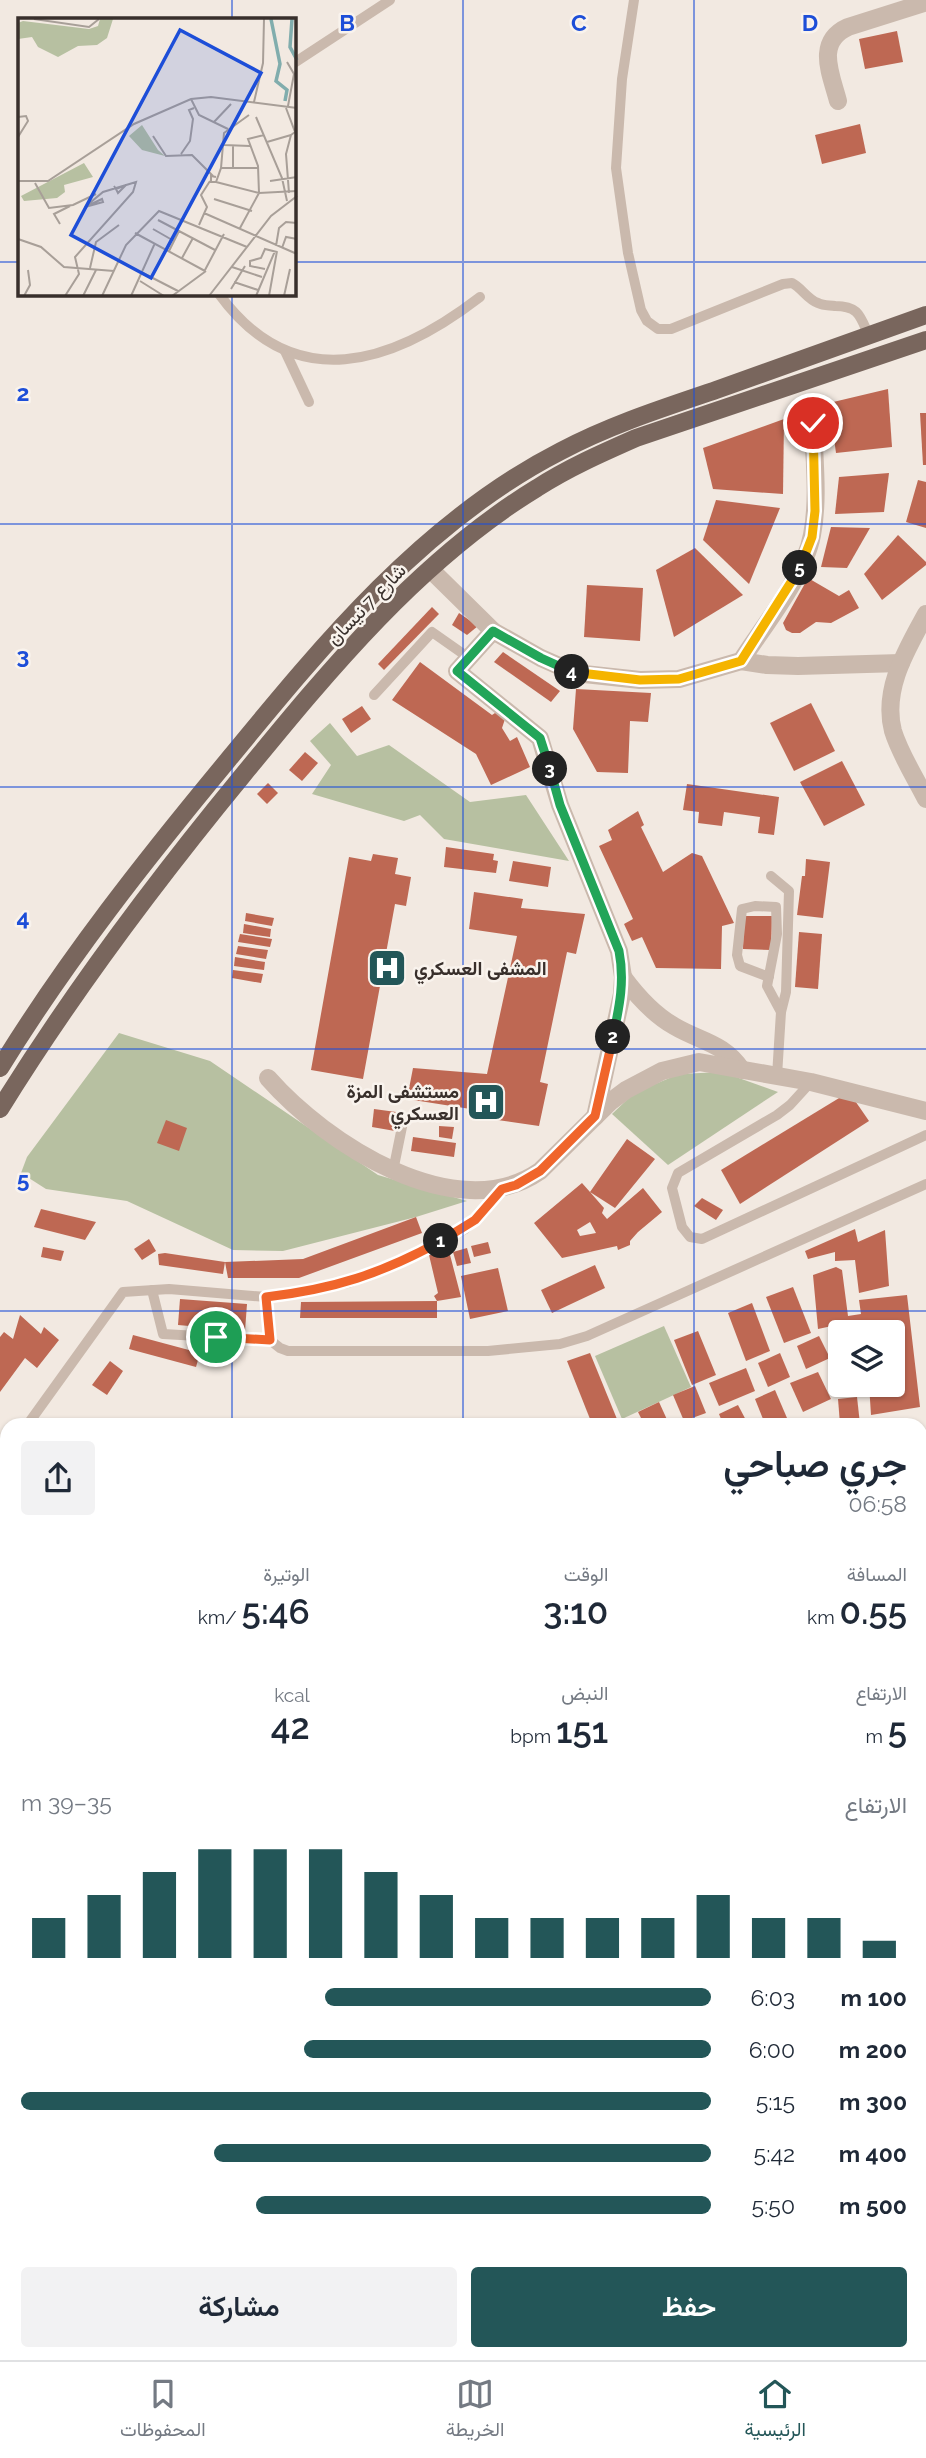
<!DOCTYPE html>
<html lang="ar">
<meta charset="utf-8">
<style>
:root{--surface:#fff;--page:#f2f2f3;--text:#1f2937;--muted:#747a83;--line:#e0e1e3;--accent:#235658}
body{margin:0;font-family:Raleway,Vazirmatn,sans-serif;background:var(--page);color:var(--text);direction:rtl;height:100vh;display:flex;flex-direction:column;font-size:26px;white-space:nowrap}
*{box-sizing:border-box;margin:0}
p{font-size:23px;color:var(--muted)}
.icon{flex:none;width:38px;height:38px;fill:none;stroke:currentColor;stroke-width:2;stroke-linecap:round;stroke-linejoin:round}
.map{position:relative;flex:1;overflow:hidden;direction:ltr}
.panel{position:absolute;left:0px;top:1418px;width:928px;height:943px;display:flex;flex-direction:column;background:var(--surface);border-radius:21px 21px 0 0;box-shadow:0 2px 5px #0004;direction:rtl}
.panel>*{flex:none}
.controls{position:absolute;left:828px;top:1320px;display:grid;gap:14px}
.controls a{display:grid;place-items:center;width:77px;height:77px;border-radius:7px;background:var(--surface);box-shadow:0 2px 5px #0004;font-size:35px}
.pin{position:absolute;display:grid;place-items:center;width:60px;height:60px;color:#fff;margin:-30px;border:4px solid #fff;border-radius:50%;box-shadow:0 2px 7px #0007}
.km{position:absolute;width:35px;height:35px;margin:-18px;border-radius:50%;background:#222;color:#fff;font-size:19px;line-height:35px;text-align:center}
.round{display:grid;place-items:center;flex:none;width:74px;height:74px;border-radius:7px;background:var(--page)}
.summary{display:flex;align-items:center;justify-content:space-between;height:119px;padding:0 21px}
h1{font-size:38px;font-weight:600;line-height:52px}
.figures{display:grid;grid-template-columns:repeat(3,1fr);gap:10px;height:119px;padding:7px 21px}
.figures div{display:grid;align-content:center}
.figures b{font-size:35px;font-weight:600}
.figures small{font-size:19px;font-weight:400}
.figures p{font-size:19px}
.chart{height:196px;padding:14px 21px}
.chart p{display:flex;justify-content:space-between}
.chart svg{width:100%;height:126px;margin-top:7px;stroke:var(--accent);stroke-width:6}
.action{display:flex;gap:14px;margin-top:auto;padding:14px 21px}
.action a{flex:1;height:80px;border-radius:7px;background:var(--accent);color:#fff;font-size:28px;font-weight:600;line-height:80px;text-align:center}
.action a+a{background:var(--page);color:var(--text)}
ul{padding:0 21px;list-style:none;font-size:23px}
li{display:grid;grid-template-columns:112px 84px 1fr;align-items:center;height:52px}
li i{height:18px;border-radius:9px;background:var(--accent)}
.dock{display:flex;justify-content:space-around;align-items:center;height:98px;border-top:2px solid var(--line);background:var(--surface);font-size:19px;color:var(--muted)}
.dock a{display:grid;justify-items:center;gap:4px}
.dock .on{color:var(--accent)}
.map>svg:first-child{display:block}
</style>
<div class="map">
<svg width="926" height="2360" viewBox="0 0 926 2360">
<rect width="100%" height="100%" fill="#f2e9e1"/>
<g fill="#b7c0a1">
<path d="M330,723l27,33 32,-11 81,57 56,-7 43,66 -125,-22 -24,-24 -16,6 -92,-27 19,-29 -21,-24z"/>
<path d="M119,1033l91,28 168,114 89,26 -51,16 -133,34 -50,-1 -106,-49 -81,-12 -25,-16 6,-16z"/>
<path d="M722,1072l56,20 -110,73 -56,-51 22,-21 45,-19z"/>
<path d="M664,1326l27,61 -69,32 -27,-63z"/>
</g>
<g fill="#be6853" fill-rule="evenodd">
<path d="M897,31l6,31 -38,7 -6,-30z"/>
<path d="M860,124l6,29 -44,11 -7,-29z"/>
<path d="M888,389l4,58 -56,6 -7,-50z"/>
<path d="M920,413h6v52h-3z"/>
<path d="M784,419l-1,75 -70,-5 -10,-41z"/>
<path d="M889,473l-5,39 -49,2 4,-37z"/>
<path d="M918,480l8,2v46l-20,-6z"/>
<path d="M716,500l64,8 -31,76 -46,-44z"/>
<path d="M831,527l39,1 -23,40 -26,-1z"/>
<path d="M898,535l28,27v3l-44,35 -18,-26z"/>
<path d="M695,548l48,47 -69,42 -18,-67z"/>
<path d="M808,578l31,18 10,-6 10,18 -28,15 -15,-1 -16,11h-8l-6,-3 -3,-7z"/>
<path d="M587,585l56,3 -3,53 -56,-4z"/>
<path d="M432,607l7,7 -55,56 -6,-6z"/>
<path d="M459,613l19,13 -11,9 -15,-10z"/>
<path d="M503,652l57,39 -9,11 -57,-40z"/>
<path d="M420,662l72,53 6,-4 8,5 -4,12 8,13 7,-4 13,30 -39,18 -15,-31 -84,-54z"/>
<path d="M576,689l75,4 -3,29 -18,-1 -2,52 -31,-1 -24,-43z"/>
<path d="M811,703l24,48 -41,20 -24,-48z"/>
<path d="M362,706l9,13 -20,14 -9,-14z"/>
<path d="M305,752l13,11 -16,18 -13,-11z"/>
<path d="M842,761l23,44 -41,21 -24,-44z"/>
<path d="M268,783l10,10 -11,11 -10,-10z"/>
<path d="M687,784l92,13 -5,38 -16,-2 2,-16 -36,-5 -2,14 -24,-3 1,-11 -16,-2z"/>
<path d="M638,811l6,14 -3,2 22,45 29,-19 10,3 32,67 -12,3 -1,43 -65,-1 -14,-31 -10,4 -8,-17 9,-5 -34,-73 13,-6 -4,-10z"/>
<path d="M446,847l48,7 -1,6 5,1 -2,12 -52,-6z"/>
<path d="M373,854l25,4 -3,16 16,3 -5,29 -11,-2 -32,175 -52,-9 38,-213 22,4z"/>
<path d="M806,859l24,3 -7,56 -26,-3 5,-39h3z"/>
<path d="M513,861l38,6 -3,20 -39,-6z"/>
<path d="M474,892l49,7 -2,9 64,6 -9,40 -9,-2 -27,130 8,2 -9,42 -56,-8v-7l-76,-12 6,-31 74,6 30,-138 -48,-7z"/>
<path d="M246,913l28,5 -2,8 -27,-5z"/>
<path d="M744,916h28l-1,34 -28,-1z"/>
<path d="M244,924l27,5 -1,8 -27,-4z"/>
<path d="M799,932l23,2 -4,55 -23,-2z"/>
<path d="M240,934l32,5 -2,8 -32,-5z"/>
<path d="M238,946l30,4 -2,9 -30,-5z"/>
<path d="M235,957l30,5 -1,8 -30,-4z"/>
<path d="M233,970l30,4 -2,9 -29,-5z"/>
<path d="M849,1092l20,29 -129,83 -19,-34z"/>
<path d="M374,1109l22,3 -1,19 -23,-4z"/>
<path d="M166,1120l21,8 -8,23 -22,-8z"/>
<path d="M439,1126l15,1 -2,12 -13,-2z"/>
<path d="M413,1137l43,6 -2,14 -43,-6z"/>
<path d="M627,1139l28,20 -40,49 -25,-16 14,16 -2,5 5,6 36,-31 19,24 -24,20 -8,9v4l-12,5 -1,-4 -55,12 -28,-35 48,-40 8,9zM590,1222l6,11 -16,3 -3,-6z"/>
<path d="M702,1198l21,12 -7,10 -22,-14z"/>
<path d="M41,1209l55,13 -11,18 -51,-13z"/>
<path d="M416,1217l6,16 -123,45h-71l-3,-16 78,-3z"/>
<path d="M855,1229l3,13 27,-12 4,56 -30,7 -4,-33 -20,1v-9l-27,7 -3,-8z"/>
<path d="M149,1239l7,12 -14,9 -8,-11z"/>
<path d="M488,1242l3,11 -17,4 -3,-11z"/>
<path d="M43,1247l21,4 -3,10 -20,-4z"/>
<path d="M467,1248l4,15 -14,3 -4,-14z"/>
<path d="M449,1251l12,46 -24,4 -3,-5 4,-3 -9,-38z"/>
<path d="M165,1253l60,9 -2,12 -64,-9 -1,-11z"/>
<path d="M595,1265l10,23 -53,25 -11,-23z"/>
<path d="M836,1267l6,3 6,46 13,-2 -2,-14 48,-5 13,112 -49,8 -2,-31h23v-52h-29v-4l-14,1 1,3h-10v52h15l1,4 -18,2 -6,-64 -14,3 -5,-54z"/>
<path d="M498,1268l10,43 -38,8 -9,-43z"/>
<path d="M793,1287l18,46 -27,10 -18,-46z"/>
<path d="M180,1299l67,5 -2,27 -67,-6z"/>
<path d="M437,1301v17h-137l1,-16z"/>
<path d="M752,1303l18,48 -24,10 -18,-48z"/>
<path d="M20,1315l21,19 3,-7 15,13 -22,28 -12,-10 -25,34v-55l4,-5 9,7z"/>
<path d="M698,1331l18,44 -24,10 -18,-45z"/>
<path d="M133,1335l67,18 -4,14 -67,-18z"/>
<path d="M819,1336l11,22 -24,11 -9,-23z"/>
<path d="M590,1353l29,71h-27l-25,-63z"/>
<path d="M780,1353l10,24 -22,10 -10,-24z"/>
<path d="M110,1361l13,10 -16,24 -15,-10z"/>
<path d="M746,1368l9,23 -36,15 -10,-23z"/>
<path d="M818,1372l13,27 -28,13 -13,-29z"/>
<path d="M695,1386l11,27 -22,8 -11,-26z"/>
<path d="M775,1390l12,28 -22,6 -10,-25z"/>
<path d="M857,1397l3,27h-20l-2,-25z"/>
<path d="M659,1402l10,22h-25l-6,-12z"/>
<path d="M738,1405l10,19h-25l-4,-10z"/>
<path d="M926,1440v57h-2l-4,-56z"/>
<path d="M7,1527v62l-5,6 -2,-2v-56z"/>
<path d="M7,2047v32l-7,-5v-16z"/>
<path d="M0,2080l7,4v37l-7,-5z"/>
</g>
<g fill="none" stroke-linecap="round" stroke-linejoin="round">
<g stroke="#cab9ad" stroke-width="10">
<path d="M634,0l-12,79 -6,89 12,85 13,57 6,11 11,8h13l112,-45 9,-1c10,5 15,16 26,20 6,3 11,2 17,3 24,0 25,10 34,30"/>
<path d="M294,63l96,-63"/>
<path d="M219,294c75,103 174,70 261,3"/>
<path d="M285,351l24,51"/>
<path d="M374,695l58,-63 37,26"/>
<path d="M771,876l18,15 -3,101 -5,20"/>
<path d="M769,977l-29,-11 -3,-11 5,-46 13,-3 21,1 1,27 -10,52 14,26 -4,64"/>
<path d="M811,1082l-21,23 -13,10 -99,58 -6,15 10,39 8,10 12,2 224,-104"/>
<path d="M393,1171l10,-49"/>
<path d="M152,1290l11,44 107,6"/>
<path d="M266,1297l4,43 10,8 8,3h200l72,-7 27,-8 339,-152"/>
<path d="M28,1424l95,-132 46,-3 97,8 82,-14 59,-23 58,-31 20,-18 17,-22"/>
<path d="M0,1464l7,-9"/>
</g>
<g stroke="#cab9ad" stroke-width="18">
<path d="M838,101c-7,-27 -23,-59 10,-74l76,-24"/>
<path d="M430,569l63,62 48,27 34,15 65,7 39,-1 62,-18 26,4 31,1 103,-3"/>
<path d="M926,614c-19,35 -44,75 -33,117 7,23 22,46 33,68"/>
<path d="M493,631l-36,40 83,67 20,67 59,146 4,26 -1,17 -27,123"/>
<path d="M741,661c23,-36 63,-84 71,-126 7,-36 2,-76 1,-112"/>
<path d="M623,977c14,19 30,37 51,49 27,16 49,16 68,44"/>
<path d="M268,1078c57,65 188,151 272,93l70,-69 16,-12 36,-19 37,-9 112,20 115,29"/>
<path d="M920,1806h6"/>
<path d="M0,1890l7,-7"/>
<path d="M920,1913h6"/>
<path d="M0,1949l7,-12"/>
<path d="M0,2034l7,-10"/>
<path d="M273,2354l1,6"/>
<path d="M825,2354l1,6"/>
<path d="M897,2354l29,1"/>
<path d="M177,2360l1,-6"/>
</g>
<g stroke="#cab9ad" stroke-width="18">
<path d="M920,1669l6,-1"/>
<path d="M920,2028l6,1"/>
<path d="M550,2354v6"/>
</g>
<g stroke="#79665d" stroke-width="18">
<path d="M0,1068c67,-109 146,-209 228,-308 96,-117 196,-239 333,-309 49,-26 102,-43 155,-61 70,-25 140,-50 210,-75"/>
<path d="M0,1109c73,-118 155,-227 243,-334 86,-105 176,-215 294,-287 31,-20 65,-35 99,-50l290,-98"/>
</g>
</g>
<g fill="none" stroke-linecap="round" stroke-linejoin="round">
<g stroke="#fff" stroke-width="14">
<path id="split-1" d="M216,1337l54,3 -4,-43c68,-8 115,-23 175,-56"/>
</g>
<g stroke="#fff" stroke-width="14">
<path id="split-2" d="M441,1241l34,-21 27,-31 14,-4 24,-14 55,-55 18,-79"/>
</g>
<g stroke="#fff" stroke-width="14">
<path id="split-3" d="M550,769l10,36 59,146c6,31 0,57 -6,86"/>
</g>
<g stroke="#fff" stroke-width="14">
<path id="split-4" d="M550,769l-10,-31 -83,-67 36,-40 48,27 31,14"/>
</g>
<g stroke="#fff" stroke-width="14">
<path id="split-5" d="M572,672l68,8 39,-1 62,-18 59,-93"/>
</g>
<g stroke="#fff" stroke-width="14">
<path id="split-6" d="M800,568l12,-31 3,-26 -2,-88"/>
</g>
<use href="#split-1" stroke="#f0652b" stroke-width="9"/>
<use href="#split-2" stroke="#f0652b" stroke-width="9"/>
<use href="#split-3" stroke="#22a559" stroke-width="9"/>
<use href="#split-4" stroke="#22a559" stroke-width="9"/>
<use href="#split-5" stroke="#f5b400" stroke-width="9"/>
<use href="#split-6" stroke="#f5b400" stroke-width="9"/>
</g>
<path fill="none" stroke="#1d4ed8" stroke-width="2" stroke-opacity="0.55" d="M232,0v19M463,0v1424M694,0v1424M0,262h19M294,262h632M232,294v1130M0,524h926M0,787h926M0,1049h926M0,1311h926M0,1573h7M920,1573h6M0,1836h7M920,1836h6M0,2098h7M920,2098h6M232,2354v6M463,2354v6M694,2354v6"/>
<defs>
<g id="hospital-square" transform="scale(2.0125)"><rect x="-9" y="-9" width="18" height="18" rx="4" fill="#235658" stroke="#f9f3ed"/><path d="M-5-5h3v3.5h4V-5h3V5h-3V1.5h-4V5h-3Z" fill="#fff"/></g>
</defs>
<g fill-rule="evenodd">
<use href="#hospital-square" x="387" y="968"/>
<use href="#hospital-square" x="486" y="1102"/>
</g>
<g text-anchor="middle" stroke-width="5" stroke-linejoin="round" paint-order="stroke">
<g font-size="19" fill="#382f2b" stroke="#f9f3ed">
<text transform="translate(366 604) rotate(-46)" y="7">شارع 7 نيسان</text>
</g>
<g font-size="19" font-weight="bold" fill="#382f2b" stroke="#f9f3ed" text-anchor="start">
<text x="414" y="975">المشفى العسكري</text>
<text x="459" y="1098" text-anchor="end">مستشفى المزة<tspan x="459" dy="22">العسكري</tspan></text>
</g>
</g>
<g transform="translate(18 18)">
<rect width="278" height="278" fill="#f2e9e1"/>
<path d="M82,1h13l-6,19 -10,7 -19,1 -20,11 -20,-10 -6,-10 -14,2v-16l5,-2 66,8 9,-3zM124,107l16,25 7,6 -23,-6 -13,-14zM66,145l9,14 -29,8 1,7 -8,6 -33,3 -3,-5z" fill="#b7c0a1"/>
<path fill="none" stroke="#81adad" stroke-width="3.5" d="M253,1l9,45 -4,17 11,9 -2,11M274,1l-2,28 7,13"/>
<path fill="none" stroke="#a89f98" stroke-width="2" d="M16,1l55,8 10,-8M269,44l7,12 -6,32M173,81l8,16 29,14M236,84l9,-39 1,-44M268,90l9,24 -4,3M0,99l8,-1 2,5 -10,16M238,99l26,61 5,23M196,104l17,-18M135,118l13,20 26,-1 21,21M249,124l24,-7 -5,19 3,39M206,127l26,1M163,136l9,-13 3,-22 -4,-9 5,-2M203,150h37M215,150v-22M198,159l-5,-1v6h5l5,-14 3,-35 25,-18M0,163h30l86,-57 57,-25 20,-2 86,11M252,163l27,-4M198,164l43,11 38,-2M17,165l14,25 24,-3 23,-11M96,168l2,3 2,4 8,-8 -10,4M196,181l38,12M186,195l93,41M140,202l57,30M42,206l-6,-10 16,-8M181,207l8,-18 -6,-12 9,-14M222,210l19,-35 -1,-27 -10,-27 16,-4M135,211l21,12M117,215l70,38M0,221l23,8 23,20 50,4M258,228l3,-18 7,-6 11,1M264,230l4,-11 11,2M151,233l10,-20M164,240l11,-20M214,249l30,10M72,250l6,-26 23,-17M247,251l-15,-3v-5l11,-3 4,-9 12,3M187,252l19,-36M125,255l35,18M122,263l24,15M216,264l24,8M213,271l14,-23M6,278l6,-11 -2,-15M47,278l14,-22 -4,-17 58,-65 3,-10 -33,10 -18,15 18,-5 -1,-3 -17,8M65,278l13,-26M84,278l24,-51 33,-34 88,36M113,278l24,-53M154,278l34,-25M191,278l62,-80 26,-20M238,278l19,-45M251,278l8,-45M266,278l6,-27"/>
<path fill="#1d4ed8" fill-opacity="0.15" stroke="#1d4ed8" stroke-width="3.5" d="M162,12l81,43 -110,205 -80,-43z"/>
<rect width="278" height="278" fill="none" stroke="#382f2b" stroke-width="3.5"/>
</g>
<g font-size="23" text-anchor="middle" font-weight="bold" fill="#1d4ed8" stroke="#f9f3ed" stroke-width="5" stroke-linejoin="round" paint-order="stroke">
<text x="347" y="31">B</text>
<text x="579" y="31">C</text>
<text x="810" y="31">D</text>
<text x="23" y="401">2</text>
<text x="23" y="664">3</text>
<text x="23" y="926">4</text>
<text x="23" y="1188">5</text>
</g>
</svg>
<div class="controls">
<a><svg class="icon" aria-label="layers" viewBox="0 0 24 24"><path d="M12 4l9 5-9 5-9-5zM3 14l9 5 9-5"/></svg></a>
</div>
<div class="pin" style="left:216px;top:1337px;background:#1e9e55"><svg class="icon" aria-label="arrive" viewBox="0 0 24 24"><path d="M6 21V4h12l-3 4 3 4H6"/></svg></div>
<div class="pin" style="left:813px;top:423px;background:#d93025"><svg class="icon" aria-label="check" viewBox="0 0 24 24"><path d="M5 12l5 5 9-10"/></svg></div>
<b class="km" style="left:441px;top:1241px">1</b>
<b class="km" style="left:613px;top:1037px">2</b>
<b class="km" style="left:550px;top:769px">3</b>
<b class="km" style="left:572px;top:672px">4</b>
<b class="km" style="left:800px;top:568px">5</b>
<section class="panel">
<div class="summary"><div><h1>جري صباحي</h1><p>06:58</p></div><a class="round"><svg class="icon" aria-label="share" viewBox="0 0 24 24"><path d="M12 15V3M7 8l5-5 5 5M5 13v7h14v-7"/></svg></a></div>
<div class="figures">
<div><p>المسافة</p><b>0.55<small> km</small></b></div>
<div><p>الوقت</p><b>3:10</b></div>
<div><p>الوتيرة</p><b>5:46<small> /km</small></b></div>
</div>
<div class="figures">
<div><p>الارتفاع</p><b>5<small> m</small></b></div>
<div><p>النبض</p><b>151<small> bpm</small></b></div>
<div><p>kcal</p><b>42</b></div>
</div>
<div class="chart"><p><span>الارتفاع</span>35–39 m</p>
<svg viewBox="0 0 160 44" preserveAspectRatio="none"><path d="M5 44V30M15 44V22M25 44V14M35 44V6M45 44V6M55 44V6M65 44V14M75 44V22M85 44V30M95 44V30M105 44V30M115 44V30M125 44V22M135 44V30M145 44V30M155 44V38"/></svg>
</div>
<ul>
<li><b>100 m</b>6:03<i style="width:56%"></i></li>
<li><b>200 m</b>6:00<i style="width:59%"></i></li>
<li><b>300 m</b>5:15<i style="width:100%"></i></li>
<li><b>400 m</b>5:42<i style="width:72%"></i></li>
<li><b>500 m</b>5:50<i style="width:66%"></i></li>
</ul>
<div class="action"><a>حفظ</a><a>مشاركة</a></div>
</section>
</div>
<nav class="dock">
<a class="on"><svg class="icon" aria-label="home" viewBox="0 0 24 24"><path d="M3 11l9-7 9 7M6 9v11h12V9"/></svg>الرئيسية</a>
<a><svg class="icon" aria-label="map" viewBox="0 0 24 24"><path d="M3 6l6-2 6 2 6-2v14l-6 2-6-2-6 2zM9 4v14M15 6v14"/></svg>الخريطة</a>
<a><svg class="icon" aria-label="saved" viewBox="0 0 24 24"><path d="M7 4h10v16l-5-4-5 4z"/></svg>المحفوظات</a>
</nav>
